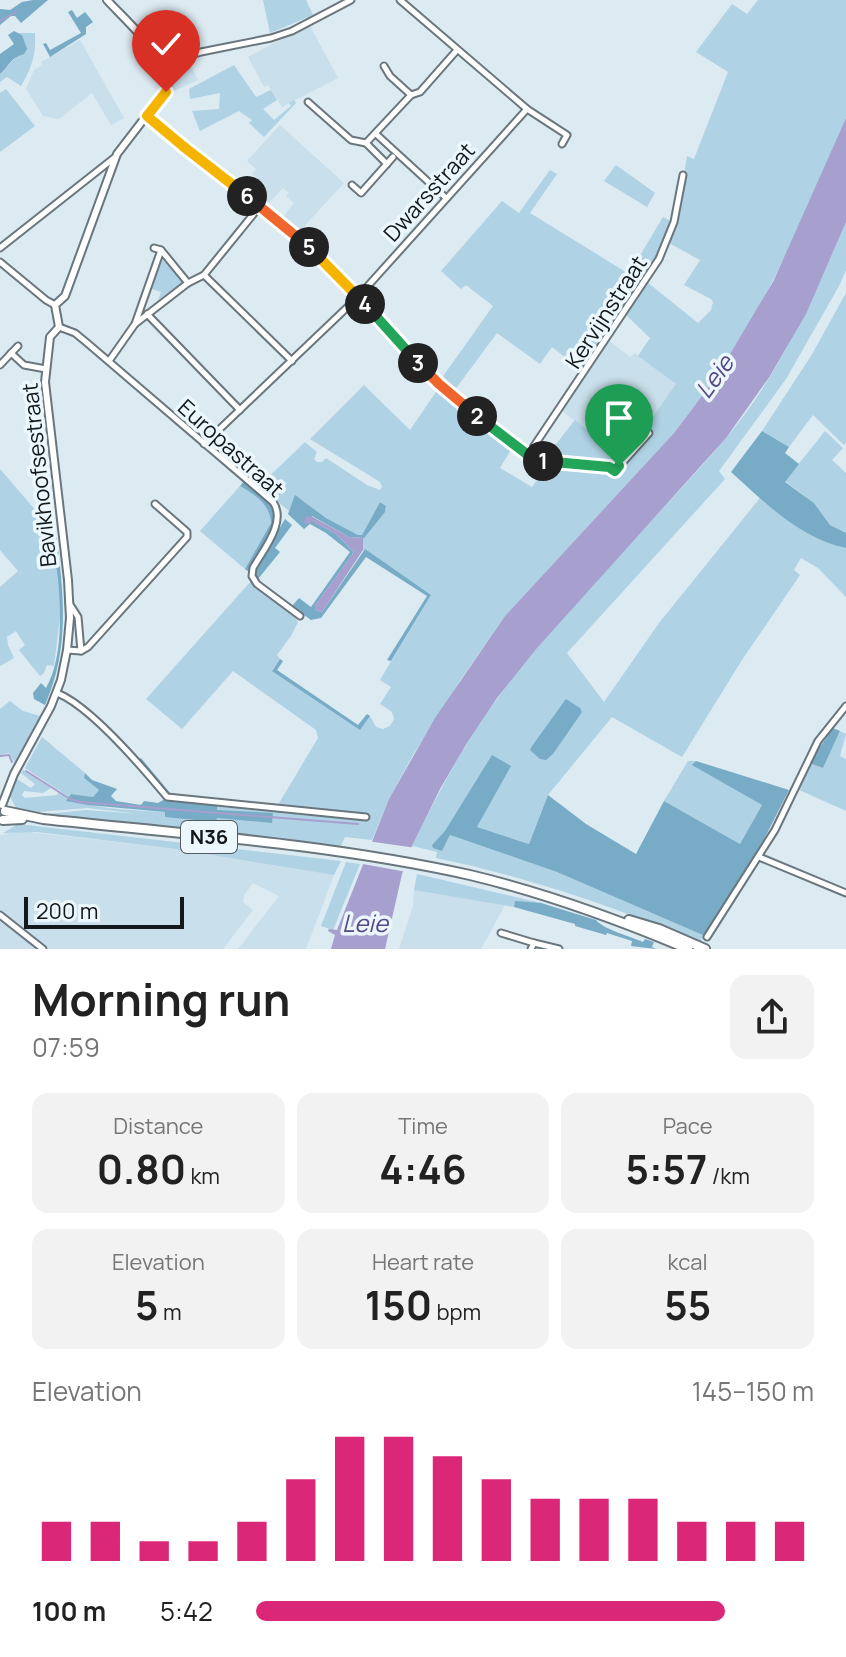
<!DOCTYPE html>
<meta charset="utf-8">
<style>
:root{--surface:#fff;--page:#f2f2f2;--text:#222;--muted:#767676;--accent:#db2777}
body{margin:0;font-family:Manrope,sans-serif;background:var(--page);color:var(--text);height:100vh;display:flex;flex-direction:column;font-size:30px;white-space:nowrap}
*{box-sizing:border-box;margin:0}
p{font-size:26px;color:var(--muted)}
.icon{flex:none;width:44px;height:44px;fill:none;stroke:currentColor;stroke-width:2;stroke-linecap:round;stroke-linejoin:round}
.map{position:relative;height:949px;overflow:hidden}
.panel{display:flex;flex-direction:column;background:var(--surface);flex:1}
.panel>*{flex:none}
.scale{position:absolute;left:24px;bottom:20px;width:160px;box-sizing:border-box;padding-left:8px;border:4px solid #13181b;border-top:0;font-size:22px;line-height:28px;white-space:nowrap;color:#13181b;-webkit-text-stroke:6px #ebf7fd;paint-order:stroke}
.pin{position:absolute;display:grid;place-items:center;width:68px;height:68px;color:#fff;margin:-82px -34px;border-radius:50% 50% 50% 0;rotate:-45deg;box-shadow:0 0 8px #0007}
.pin .icon{rotate:45deg}
.km{position:absolute;width:40px;height:40px;margin:-20px;border-radius:50%;background:#222;color:#fff;font-size:22px;line-height:40px;text-align:center}
.round{display:grid;place-items:center;flex:none;width:84px;height:84px;border-radius:16px;background:var(--page)}
.head{display:flex;align-items:center;justify-content:space-between;height:136px;padding:0 32px}
h1{font-size:44px;font-weight:700;line-height:60px}
.stats{display:grid;grid-template-columns:repeat(3,1fr);gap:12px;height:136px;padding:8px 32px}
.stats div{display:grid;align-content:center;border-radius:16px;background:var(--page);text-align:center}
.stats b{font-size:40px;font-weight:700}
.stats small{font-size:22px;font-weight:400}
.stats p{font-size:22px}
.chart{height:224px;padding:16px 32px}
.chart p{display:flex;justify-content:space-between}
.chart svg{width:100%;height:144px;margin-top:8px;stroke:var(--accent);stroke-width:6}
ul{padding:0 32px;list-style:none;font-size:26px}
li{display:grid;grid-template-columns:128px 96px 1fr;align-items:center;height:60px}
li i{height:20px;border-radius:10px;background:var(--accent)}
.map>svg:first-child{display:block}
</style>
<div class="map">
<svg width="846" height="949" viewBox="0 0 846 949">
<rect width="100%" height="100%" fill="#dceaf2"/>
<g fill="#c9dfeb">
<path d="M309,24l29,54 -56,29 -14,-22 -4,2 -16,-30z"/>
<path d="M80,40l44,78 -13,7 -19,-32 -33,26 -16,-3 -17,-27 8,-19 8,-5 -1,-3z"/>
<path d="M187,58l11,22 -29,13 2,-8 -3,-19z"/>
<path d="M280,125l64,58 -45,49 -17,-14 12,-15 -8,-7 3,-3 -6,-5 -16,17 -21,-15 11,-12 -5,-4 4,-5 -9,-8z"/>
<path d="M608,340l22,17 5,-4 41,31 -32,45 4,2 -27,26 -59,-46z"/>
<path d="M20,831l149,17 165,27 -28,74h-68l41,-53 -26,-13 -9,12 -1,7 10,8 -30,39h-174l-49,-36v-78z"/>
<path d="M414,890l91,15 -24,44h-82l14,-43z"/>
<path d="M0,921l3,2 33,26h-36z"/>
</g>
<g fill="#afd2e4">
<path d="M263,0h43l7,15 -43,18z"/>
<path d="M758,0h88v118l-50,117 -34,67 -45,74 -43,57 -169,183 -46,66 -46,73 -24,44 -17,41 -27,-3 -6,13 -303,-35 50,-5 54,4 -53,-6 -50,4 -21,-4 -7,-14 8,-15 14,9 4,-4 -14,-11 2,-3 28,18 -8,5 -19,-2 -2,4 3,3 32,-3 1,-3c27,18 72,18 108,20v4l50,6 1,-18 3,-4 58,5 40,-67 -2,-8 -83,-59 -51,58 -36,-30 105,-118 38,28 9,13 -7,14 -14,19 3,4 -8,11 88,59 10,-13 6,11 7,2 7,-3 4,-7 -2,-7 -12,-8 11,-17 -11,-7 51,-85 -68,-45v-12l23,-29v-3l-6,-4 -18,33h-4l-32,-17 -30,-22 -7,15 -30,-25 46,-44 12,10 -3,7 3,3h5l4,-4 41,27 13,5 2,-3 -2,-5 -70,-43 54,-54 46,45 28,-41 74,59 -12,20 32,19 14,-20 61,6 6,-8 -68,-7 30,-38 46,37 26,-25 -3,-3 32,-45 -38,-28 12,-18 -26,-25 23,-31 51,41 13,-13 2,-8 -2,-3 -27,-14 16,-25 -31,-17 8,-22 10,-65 7,3 34,-87 -32,-20 36,-48 15,10z"/>
<path d="M19,33h16c1,22 -3,34 -14,53l-14,-9 -7,5v-8l18,-19 4,-20z"/>
<path d="M234,65l22,32 15,-7 6,10 -14,9 11,11 17,-14 -2,-3 5,-3 2,3 -32,34 -15,-14 3,-3 -13,-9 -39,20 -8,-20 27,-2 1,-16 -30,6 -1,-10z"/>
<path d="M6,89l29,37 -35,26v-59z"/>
<path d="M616,165l39,28 -8,14 -43,-26z"/>
<path d="M550,170l7,4 -27,39 99,61 34,-57 10,5 -13,33 -76,117 -32,-25 -12,17 -43,-31 -43,58 -13,-12 52,-73 -27,-21 -5,4 -20,-18 61,-70 17,12z"/>
<path d="M846,222v48l-7,16 -53,93 -67,92 6,8 -158,174 37,49 55,-79 101,-125c25,21 54,43 86,50v49l-28,-29 -17,-10 -7,12 6,5 -58,85 -60,97 -70,-40 -64,78 -19,49 -52,-17 33,-60 -78,78 10,6 8,-16 107,37 148,64 -6,7c-85,-37 -172,-66 -263,-85l1,-6 -25,-6c25,-51 51,-101 85,-147 67,-93 154,-173 228,-260 54,-63 88,-141 121,-217z"/>
<path d="M162,259l21,23 -25,18 3,-8 -9,-3z"/>
<path d="M846,293v150l-2,2 -31,-30 -24,32 -27,-16 49,-75z"/>
<path d="M825,431l18,17 -11,12 14,13v60l-16,-8 -16,-22 -29,-22z"/>
<path d="M0,469l56,65 5,75 -7,57 -7,-1 -3,8 -4,3 -21,-26 6,-5 -9,-14 -9,6 1,8 6,13 -14,8v-79l18,-16 -18,-21z"/>
<path d="M240,486c15,9 30,18 31,37l-26,46 -45,-38z"/>
<path d="M10,701l13,10 17,5 -25,47 -6,-10 -9,2v-46z"/>
<path d="M840,731l6,3 -6,22 6,3v52l-49,-22 12,-26 14,5z"/>
<path d="M42,737l43,36 -1,5 15,12 -6,7 -22,-3 -2,3 -44,-29z"/>
<path d="M688,761h8l-3,4 69,40 -22,39 -76,-43z"/>
<path d="M18,824l323,37 -7,14 -165,-27 -132,-16 -34,1z"/>
<path d="M346,862l14,2 -27,66 -12,-4z"/>
<path d="M417,874l124,29 -26,-1 -1,5 -100,-17z"/>
</g>
<g fill="#77abc6">
<path d="M33,0h15l-27,23 -6,-7h-4l-11,9v-16l10,1 12,-8z"/>
<path d="M72,10l5,8 8,-6 8,10 -7,5v7l-36,23 -7,-13 3,-1 4,7 31,-17 -13,-21z"/>
<path d="M14,31l8,4 5,14 -3,5c-13,3 -15,12 -24,20v-20l14,-10 -6,-9z"/>
<path d="M762,431l27,16 -4,6 14,11 -14,18 29,21 16,22 16,8v15c-45,-9 -82,-46 -115,-76z"/>
<path d="M245,480c9,8 22,17 28,27 10,19 -15,49 -24,65l-4,-3 26,-46c-1,-19 -16,-28 -31,-37z"/>
<path d="M295,495l31,23 32,17h4l18,-33 6,4 -1,6 -21,26 -15,-1 -37,-21 -2,4 26,14 18,18 -39,54v4l7,2 43,-63 66,46 -40,66 -4,-1 40,-64 -61,-39 -45,61 -10,2 -19,-14 7,-8 12,9 39,-55 -24,-19 -16,-9 -6,5 -14,-13 -2,-2z"/>
<path d="M285,519l7,6 -17,23 5,4 -22,27 -6,-4z"/>
<path d="M56,534c8,60 14,115 -11,171l-11,-6 -1,-6 8,-10 5,5c17,-29 15,-78 12,-110 -2,-14 -5,-30 -2,-44z"/>
<path d="M280,659l3,2 -6,9 81,55 9,-11 3,2 -10,14 -88,-59z"/>
<path d="M566,699l14,9 2,4 -29,42 -7,6 -6,-1 -10,-9 2,-4z"/>
<path d="M833,728l7,3 -17,37 -14,-5z"/>
<path d="M492,755l19,11 -34,61 52,17 19,-49 38,29 50,30 28,-53 76,43 22,-39 -70,-40 4,-4 93,29 -34,67 -50,79 -148,-64 -107,-37 -8,16 -9,-3 -1,-3 13,-14z"/>
<path d="M141,758l30,36 -4,5 50,5v6l56,3 -1,10 -55,-5 -1,4 -51,-5v-5l-77,-7 -22,-4 5,-7 22,3 6,-7 -15,-12 1,-5 7,7 25,9 -6,7 5,5 25,4 3,-4 14,2 7,-4 -30,-37z"/>
<path d="M515,901l26,2 55,17c7,9 33,16 47,22l2,-3 9,3 -2,5 4,2 -25,-3 1,-5 -25,-8 -1,2 -31,-9v-2l-61,-17z"/>
</g>
<g fill="#a79fcd">
<path d="M846,118v104l-40,92 -36,62 -44,62 -189,210 -40,50 -30,45 -27,46 -28,57 -10,28 -17,75h-54l4,-14 -7,-4 1,-2 8,1 52,-131 46,-81 70,-102 169,-183 43,-57 57,-96z"/>
<path d="M311,516l38,21 14,1v12l-41,62 -7,-2v-4l39,-54 -18,-18 -25,-13 -2,3 -5,-1 1,-6z"/>
</g>
<path fill="#dceaf2" d="M367,841l49,7 -9,24 -50,-9z"/>
<g fill="none" stroke-linecap="round" stroke-linejoin="round">
<g stroke="#a79fcd" stroke-width="2">
<path d="M0,21l16,-9"/>
<path d="M0,756l9,-1 3,7"/>
<path d="M26,771l44,28 10,3 278,22"/>
</g>
<g stroke="#69767d" stroke-width="9">
<g id="minor">
<path d="M400,0l127,109 40,26 -5,9"/>
<path d="M162,64l39,-12 70,-14 21,-7 59,-31"/>
<path d="M384,66l6,10 21,19"/>
<path d="M308,102l43,38 15,3 45,-48 9,-3 37,-42"/>
<path d="M147,116l145,115 147,153 89,71 15,6 66,6 6,4 34,-38"/>
<path d="M376,134l70,64"/>
<path d="M366,143l21,21"/>
<path d="M352,185l9,8 32,-36"/>
<path d="M0,248l114,-90"/>
<path d="M154,248l7,2 27,33"/>
<path d="M0,262l46,38 9,5"/>
<path d="M204,275l88,86"/>
<path d="M147,314l93,96"/>
<path d="M135,324l26,-74"/>
<path d="M59,327l16,6 11,9 187,160c14,20 -10,48 -20,66l-1,8 5,8 43,32"/>
<path d="M11,353l13,12 22,4"/>
<path d="M109,361l26,-37 53,-41 16,-8 56,-69"/>
<path d="M0,365l18,-19"/>
<path d="M204,444l153,-146 170,-189"/>
<path d="M528,455l131,-196 15,-37 9,-47"/>
<path d="M69,603l9,14 3,34"/>
<path d="M67,650l14,1 7,-4 99,-110v-5l-32,-28"/>
<path d="M57,693c33,13 86,75 110,104l199,20"/>
<path d="M759,857l87,36"/>
<path d="M0,915l43,34"/>
<path d="M501,933l33,10"/>
<path d="M707,937l68,-107 43,-89 28,-35"/>
<path d="M531,949l3,-6 25,6"/>
</g>
</g>
<g stroke="#69767d" stroke-width="10">
<path id="tertiary" d="M2,805l12,-31 37,-68 10,-26 6,-30 3,-32 -2,-38 -23,-198 5,-45 9,-10 -4,-22 10,-9 52,-142 50,-65c4,-30 -41,-68 -60,-89"/>
</g>
<g stroke="#69767d" stroke-width="12">
<g id="primary">
<path d="M5,811l38,8c142,15 287,25 427,56 75,18 147,44 218,74"/>
<path d="M3,820l19,-1"/>
<path d="M629,920l30,9 46,20"/>
</g>
</g>
<use href="#minor" stroke="#fff" stroke-width="5"/>
<use href="#tertiary" stroke="#fff" stroke-width="6"/>
<use href="#primary" stroke="#fff" stroke-width="8"/>
</g>
<g fill="none" stroke-linecap="round" stroke-linejoin="round">
<g stroke="#fff" stroke-width="16">
<path id="split-1" d="M543,461l66,6 6,4 4,-5"/>
</g>
<g stroke="#fff" stroke-width="16">
<path id="split-2" d="M477,416l51,39 15,6"/>
</g>
<g stroke="#fff" stroke-width="16">
<path id="split-3" d="M418,363l21,21 38,32"/>
</g>
<g stroke="#fff" stroke-width="16">
<path id="split-4" d="M365,304l53,59"/>
</g>
<g stroke="#fff" stroke-width="16">
<path id="split-5" d="M309,247l56,57"/>
</g>
<g stroke="#fff" stroke-width="16">
<path id="split-6" d="M247,196l62,51"/>
</g>
<g stroke="#fff" stroke-width="16">
<path id="split-7" d="M184,147l63,49"/>
</g>
<g stroke="#fff" stroke-width="16">
<path id="split-8" d="M166,92l-19,24 37,31"/>
</g>
<use href="#split-1" stroke="#22a559" stroke-width="10"/>
<use href="#split-2" stroke="#22a559" stroke-width="10"/>
<use href="#split-3" stroke="#f0652b" stroke-width="10"/>
<use href="#split-4" stroke="#22a559" stroke-width="10"/>
<use href="#split-5" stroke="#f5b400" stroke-width="10"/>
<use href="#split-6" stroke="#f0652b" stroke-width="10"/>
<use href="#split-7" stroke="#f5b400" stroke-width="10"/>
<use href="#split-8" stroke="#f5b400" stroke-width="10"/>
</g>
<g text-anchor="middle" stroke-width="7" stroke-linejoin="round" paint-order="stroke">
<rect fill="#ebf7fd" stroke="#545b5f" stroke-width="2" x="181" y="821" width="56" height="32" rx="6"/>
<g font-size="20" font-weight="bold" fill="#13181b">
<text x="209" y="844">N36</text>
</g>
<g font-size="22" fill="#13181b" stroke="#ebf7fd">
<text transform="translate(429 192) rotate(-48)" y="8">Dwarsstraat</text>
<text transform="translate(606 312) rotate(-57)" y="8">Kervijnstraat</text>
<text transform="translate(231 448) rotate(42)" y="8">Europastraat</text>
<text transform="translate(39 475) rotate(-96)" y="8">Bavikhoofsestraat</text>
</g>
<g font-size="24" font-style="italic" fill="#564884" stroke="#ebf7fd">
<text transform="translate(715 377) rotate(-54)" y="8">Leie</text>
<text x="365" y="932">Leie</text>
</g>
</g>
</svg>
<div class="scale">200 m</div>
<div class="pin" style="left:619px;top:466px;background:#1e9e55"><svg class="icon" aria-label="arrive" viewBox="0 0 24 24"><path d="M6 21V4h12l-3 4 3 4H6"/></svg></div>
<div class="pin" style="left:166px;top:92px;background:#d93025"><svg class="icon" aria-label="check" viewBox="0 0 24 24"><path d="M5 12l5 5 9-10"/></svg></div>
<b class="km" style="left:543px;top:461px">1</b>
<b class="km" style="left:477px;top:416px">2</b>
<b class="km" style="left:418px;top:363px">3</b>
<b class="km" style="left:365px;top:304px">4</b>
<b class="km" style="left:309px;top:247px">5</b>
<b class="km" style="left:247px;top:196px">6</b>
</div>
<section class="panel">
<div class="head"><div><h1>Morning run</h1><p>07:59</p></div><a class="round"><svg class="icon" aria-label="share" viewBox="0 0 24 24"><path d="M12 15V3M7 8l5-5 5 5M5 13v7h14v-7"/></svg></a></div>
<div class="stats">
<div><p>Distance</p><b>0.80<small> km</small></b></div>
<div><p>Time</p><b>4:46</b></div>
<div><p>Pace</p><b>5:57<small> /km</small></b></div>
</div>
<div class="stats">
<div><p>Elevation</p><b>5<small> m</small></b></div>
<div><p>Heart rate</p><b>150<small> bpm</small></b></div>
<div><p>kcal</p><b>55</b></div>
</div>
<div class="chart"><p><span>Elevation</span>145–150 m</p>
<svg viewBox="0 0 160 44" preserveAspectRatio="none"><path d="M5 44V32M15 44V32M25 44V38M35 44V38M45 44V32M55 44V19M65 44V6M75 44V6M85 44V12M95 44V19M105 44V25M115 44V25M125 44V25M135 44V32M145 44V32M155 44V32"/></svg>
</div>
<ul>
<li><b>100 m</b>5:42<i style="width:84%"></i></li>
</ul>
</section>
